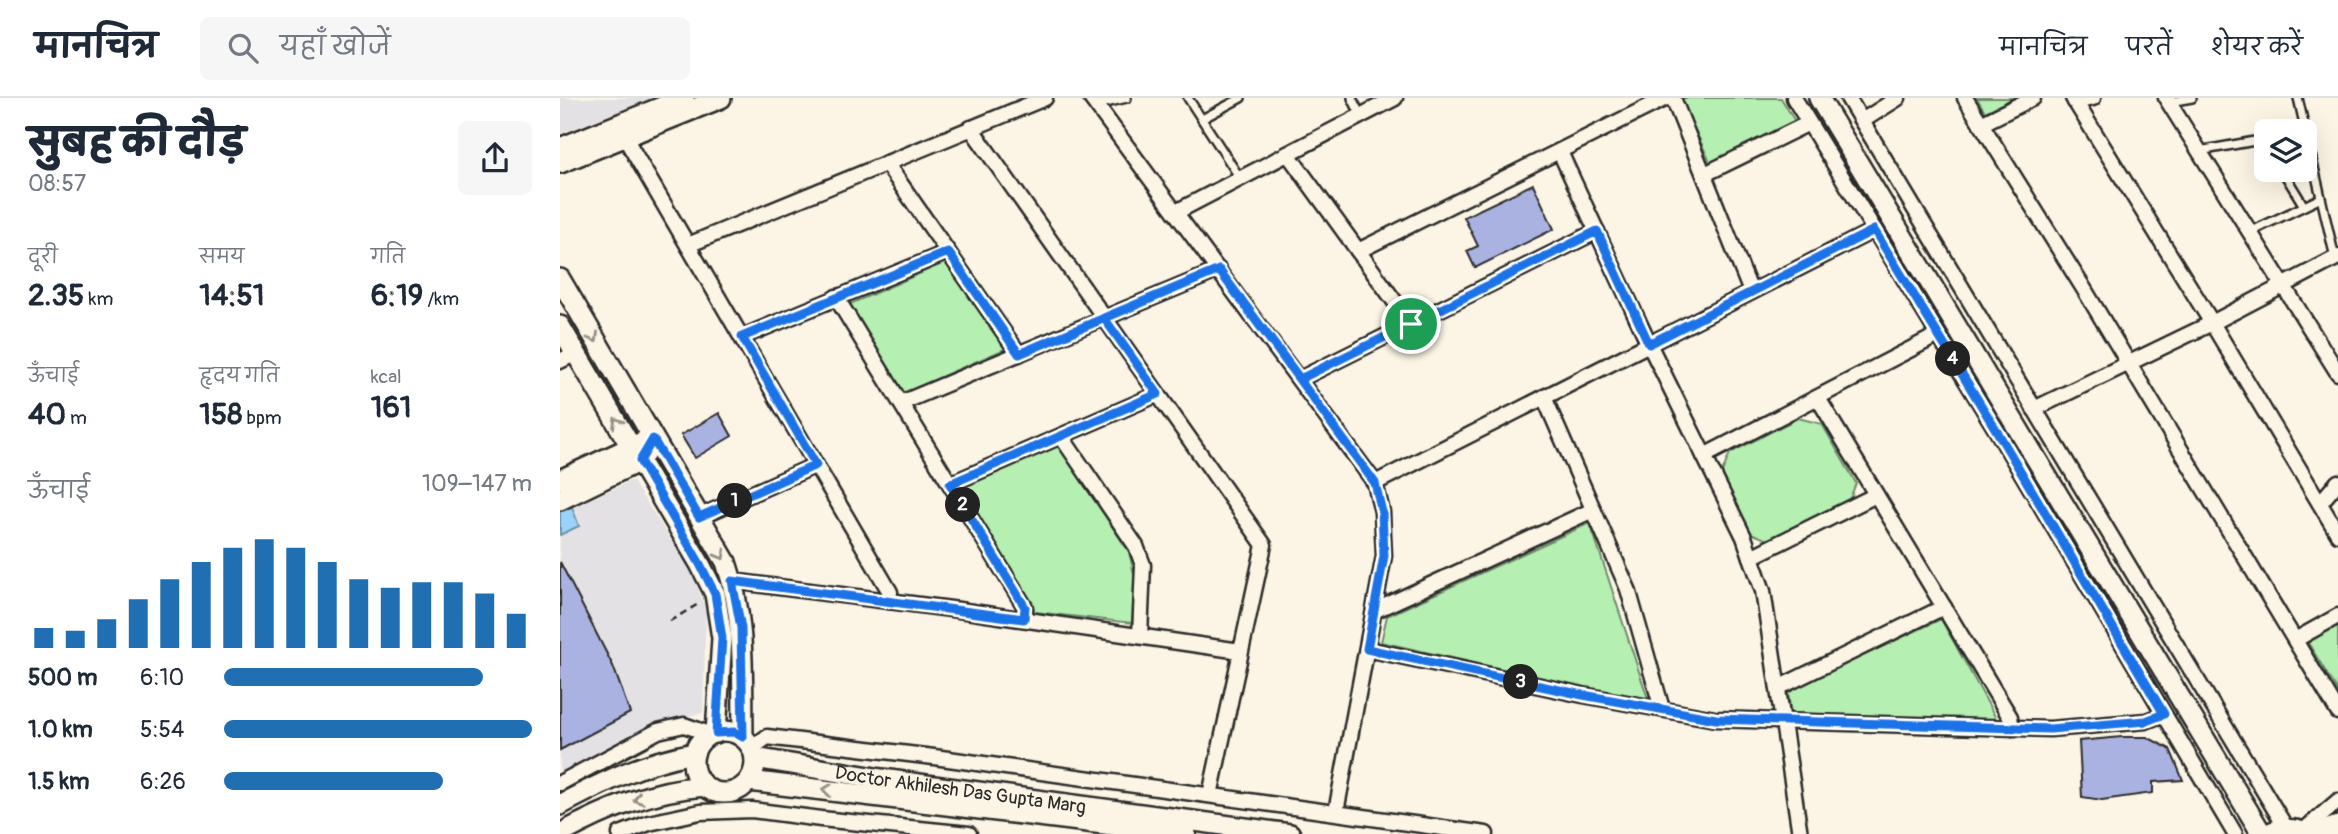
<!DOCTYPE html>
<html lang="hi">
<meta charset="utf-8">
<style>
:root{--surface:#fff;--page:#f6f6f7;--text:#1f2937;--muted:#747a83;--line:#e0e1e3;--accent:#1f6fb2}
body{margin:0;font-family:Pangolin,"Playpen Sans Deva",sans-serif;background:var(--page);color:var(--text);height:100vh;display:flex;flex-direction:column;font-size:26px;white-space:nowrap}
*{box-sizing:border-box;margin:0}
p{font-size:23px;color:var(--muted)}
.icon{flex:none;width:38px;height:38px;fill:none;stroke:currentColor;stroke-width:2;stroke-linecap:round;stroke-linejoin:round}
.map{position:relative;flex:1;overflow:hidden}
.sheet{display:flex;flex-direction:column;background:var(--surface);width:560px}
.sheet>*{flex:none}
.controls{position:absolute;left:1694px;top:21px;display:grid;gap:14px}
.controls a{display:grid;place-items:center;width:63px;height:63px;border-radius:10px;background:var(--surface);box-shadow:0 7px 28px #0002;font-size:35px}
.pin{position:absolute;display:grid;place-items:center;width:60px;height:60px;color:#fff;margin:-30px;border:4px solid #fff;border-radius:50%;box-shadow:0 2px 7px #0007}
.km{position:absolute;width:35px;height:35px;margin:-18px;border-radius:50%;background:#222;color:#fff;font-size:19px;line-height:35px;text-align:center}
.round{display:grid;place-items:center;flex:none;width:74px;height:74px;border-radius:10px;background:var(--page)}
.head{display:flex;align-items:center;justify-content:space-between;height:119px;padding:0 28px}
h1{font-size:38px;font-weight:800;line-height:52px}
.stats{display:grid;grid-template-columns:repeat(3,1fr);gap:10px;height:119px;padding:7px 28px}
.stats div{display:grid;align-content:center}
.stats b{font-size:30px;font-weight:800}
.stats small{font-size:19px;font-weight:400}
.stats p{font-size:19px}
.chart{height:196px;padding:14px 28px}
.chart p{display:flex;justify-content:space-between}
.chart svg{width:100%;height:126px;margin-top:7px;stroke:var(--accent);stroke-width:6}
ul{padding:0 28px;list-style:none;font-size:23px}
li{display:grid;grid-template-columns:112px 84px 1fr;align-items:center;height:52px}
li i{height:18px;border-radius:9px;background:var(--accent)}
header{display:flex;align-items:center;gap:42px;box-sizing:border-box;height:98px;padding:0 35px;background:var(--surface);border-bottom:2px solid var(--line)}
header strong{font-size:33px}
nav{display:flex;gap:38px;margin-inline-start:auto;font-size:24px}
.search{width:490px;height:63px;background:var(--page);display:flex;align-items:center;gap:18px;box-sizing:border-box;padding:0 24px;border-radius:10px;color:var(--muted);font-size:26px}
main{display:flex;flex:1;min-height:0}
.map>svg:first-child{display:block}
</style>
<header>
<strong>मानचित्र</strong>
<div class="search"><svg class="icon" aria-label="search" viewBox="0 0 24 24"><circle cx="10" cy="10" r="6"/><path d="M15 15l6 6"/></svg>यहाँ खोजें</div>
<nav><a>मानचित्र</a><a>परतें</a><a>शेयर करें</a></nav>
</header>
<main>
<section class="sheet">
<div class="head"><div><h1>सुबह की दौड़</h1><p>08:57</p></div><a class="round"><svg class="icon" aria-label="share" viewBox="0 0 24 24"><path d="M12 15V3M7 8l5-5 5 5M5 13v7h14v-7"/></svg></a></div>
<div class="stats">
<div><p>दूरी</p><b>2.35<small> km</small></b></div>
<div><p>समय</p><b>14:51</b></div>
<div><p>गति</p><b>6:19<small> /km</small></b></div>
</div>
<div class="stats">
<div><p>ऊँचाई</p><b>40<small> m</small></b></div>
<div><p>हृदय गति</p><b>158<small> bpm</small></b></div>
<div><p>kcal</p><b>161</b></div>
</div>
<div class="chart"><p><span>ऊँचाई</span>109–147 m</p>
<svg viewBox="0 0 160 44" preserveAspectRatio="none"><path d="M5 44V37M15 44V38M25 44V34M35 44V27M45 44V20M55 44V14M65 44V9M75 44V6M85 44V9M95 44V14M105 44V20M115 44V23M125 44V21M135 44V21M145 44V25M155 44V32"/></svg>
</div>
<ul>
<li><b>500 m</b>6:10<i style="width:84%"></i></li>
<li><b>1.0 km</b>5:54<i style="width:100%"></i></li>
<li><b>1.5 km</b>6:26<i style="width:71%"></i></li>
</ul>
</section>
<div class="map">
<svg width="1778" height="736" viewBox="0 0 1778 736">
<rect width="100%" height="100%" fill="#fcf5e5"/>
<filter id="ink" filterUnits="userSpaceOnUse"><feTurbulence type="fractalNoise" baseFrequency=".0143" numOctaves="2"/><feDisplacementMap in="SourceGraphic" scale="14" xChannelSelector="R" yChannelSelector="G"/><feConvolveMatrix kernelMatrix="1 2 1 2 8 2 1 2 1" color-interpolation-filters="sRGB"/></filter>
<g filter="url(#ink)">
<g fill="#e3e1e4">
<path d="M0,0h91l-91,36z"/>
<path d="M72,382l60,92 14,38 -3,103 -47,10 -96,50v-260z"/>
</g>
<g fill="#b6efb2" stroke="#708d6e" stroke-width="2">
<path d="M1120,0h101l15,25 -85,41z"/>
<path d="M1417,0h37l-29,14z"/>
<path d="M386,164l59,87 -101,44 -54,-89z"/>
<path d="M1238,320l24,6 34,59 -7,18 -79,40 -19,-8 -29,-60 8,-20z"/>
<path d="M498,347l71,107 6,26 -3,45 -97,-11 -5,-12 -70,-113z"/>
<path d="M1030,425l59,179 -268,-60 6,-26z"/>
<path d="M1381,521l56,101 -206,-4 -3,-25z"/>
<path d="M1778,525v69l-31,-51z"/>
</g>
<path fill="#9ad3fa" stroke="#6e90a7" stroke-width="2" d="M10,404l9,24 -19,9v-28z"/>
<g fill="#aab2e2" stroke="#2b2b2b" stroke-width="2">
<path d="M973,86l21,45 -79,39 -8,-17 11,-5 -14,-29z"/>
<path d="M159,315l13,23 -37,22 -14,-23z"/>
<path d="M0,464l53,104 17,47 -70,37z"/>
<path d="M1562,639h25l23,12 13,31 -30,2v11l-51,7 -20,-3 -3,-56z"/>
</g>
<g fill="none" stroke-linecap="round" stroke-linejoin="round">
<g stroke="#2b2b2b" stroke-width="12">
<g id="service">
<path d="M628,0l52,80"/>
<path d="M792,0l9,18"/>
<path d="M1738,0l37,160"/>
<path d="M1609,4l23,-4"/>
<path d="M537,7l30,-7"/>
<path d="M642,21l39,-21"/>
<path d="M1639,53l67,-12"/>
<path d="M1722,72l22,36"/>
<path d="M1690,134l71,-34"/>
</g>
</g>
<g stroke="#2b2b2b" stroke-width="19">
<g id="minor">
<path d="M531,0l284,385 7,29 2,44 -48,256"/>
<path d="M1113,0l78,194"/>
<path d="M1234,0l204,335 237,401"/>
<path d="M1288,0l438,730"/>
<path d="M1405,0l119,191 254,423"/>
<path d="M1513,0l139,225 126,211"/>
<path d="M1606,0l172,275"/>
<path d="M1515,4l18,-4"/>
<path d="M1302,23l36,-23"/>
<path d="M1421,26l52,-26"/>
<path d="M411,30l293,417 -54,250"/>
<path d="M60,31l270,463 -1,9"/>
<path d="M1000,54l89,192 95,193 19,54 37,243"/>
<path d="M728,56l123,170"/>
<path d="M326,65l133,191"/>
<path d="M1145,76l104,-51"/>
<path d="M616,114l219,-114"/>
<path d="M128,147l357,-147"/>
<path d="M798,153l308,-153"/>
<path d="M276,199l189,310 -1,12"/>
<path d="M182,239l206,-85"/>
<path d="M0,263l16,-8"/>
<path d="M740,281l297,-148"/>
<path d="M984,299l84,192 34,120"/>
<path d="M1258,300l192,319 2,11"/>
<path d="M341,305l318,-133"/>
<path d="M1474,311l178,-86 126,-66"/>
<path d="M501,338l75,110 7,19 -3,71"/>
<path d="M1144,358l234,-121"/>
<path d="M815,385l499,-253"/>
<path d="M390,386l208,-90"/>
<path d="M1760,405l18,-21"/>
<path d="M139,419l117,-52"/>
<path d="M1191,459l125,-62"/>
<path d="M172,483l227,29 281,41"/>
<path d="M814,513l219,-101"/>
<path d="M1735,542l43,-24"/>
<path d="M807,551l216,46 132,24 335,10 96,-8 18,-7"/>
<path d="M1218,590l166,-81"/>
<path d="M192,650l15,-11 167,20 552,77"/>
<path d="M0,685l98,-52 26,-6 26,9"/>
<path d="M1743,733l35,-30"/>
<path d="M60,736l29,-11 51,-11 52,-2 69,9 148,15"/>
</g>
</g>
<g stroke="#2b2b2b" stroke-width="24">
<g id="tertiary">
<path d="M1259,0l443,736"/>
<path d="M0,50l124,-50"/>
<path d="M0,65l161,-65"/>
<path d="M0,181l166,283c20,57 16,116 17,175"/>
<path d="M0,228l140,238 15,30 7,44 -6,95"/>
<path d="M0,382l82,-38"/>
<path d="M0,402l80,-39 6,-9"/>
<circle cx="164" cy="664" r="31"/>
<path id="s1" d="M195,660l127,21 408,55"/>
<path d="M189,683l437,53"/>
<path d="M0,707c45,-24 84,-43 134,-52"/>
<path d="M0,736c46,-25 92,-44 145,-48"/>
<path d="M1708,736c12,-7 27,-6 40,0"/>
<path d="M1755,736l23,-8"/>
</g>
</g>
<path stroke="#2b2b2b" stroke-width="2.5" stroke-dasharray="7 5" stroke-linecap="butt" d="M110,523l30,-18"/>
<use href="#service" stroke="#fcf5e5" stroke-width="7"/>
<use href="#minor" stroke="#fcf5e5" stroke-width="14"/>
<use href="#tertiary" stroke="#fcf5e5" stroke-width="19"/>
</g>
<defs><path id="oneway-chevron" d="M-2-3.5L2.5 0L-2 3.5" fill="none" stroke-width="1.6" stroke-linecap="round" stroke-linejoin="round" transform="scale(1.75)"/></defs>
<g stroke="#949088">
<use href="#oneway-chevron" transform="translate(34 240) rotate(60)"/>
<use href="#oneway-chevron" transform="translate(57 324) rotate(-121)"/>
<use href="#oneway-chevron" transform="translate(161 457) rotate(61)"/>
<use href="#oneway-chevron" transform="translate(267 692) rotate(-173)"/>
<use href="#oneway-chevron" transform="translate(78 701) rotate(163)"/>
</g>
</g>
<g fill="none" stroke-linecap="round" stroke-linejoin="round" filter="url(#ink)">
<g stroke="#fff" stroke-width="14">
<path id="route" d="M851,226l-111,55 -81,-109 -200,84 -71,-102 -206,85 74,128 -117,52 -46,-78 -13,22 60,103 15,30 7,44 -6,95 18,-1 9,5 -2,-109 -9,-47 292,38 1,-12 -75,-123 208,-90 -54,-76 115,-48 156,213 7,29 2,44 -17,93 216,46 133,24 334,10 96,-8 18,-7 -166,-281 -124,-203 -225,114 -52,-113 -186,93"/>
</g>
<use href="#route" stroke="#1a73e8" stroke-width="9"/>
</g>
<g text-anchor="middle" stroke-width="5" stroke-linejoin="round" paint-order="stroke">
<g font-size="19" fill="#2b2b2b" stroke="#fcf5e5">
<text dy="7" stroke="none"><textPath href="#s1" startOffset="208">Doctor Akhilesh Das Gupta Marg</textPath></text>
</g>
</g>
</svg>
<div class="controls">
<a><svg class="icon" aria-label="layers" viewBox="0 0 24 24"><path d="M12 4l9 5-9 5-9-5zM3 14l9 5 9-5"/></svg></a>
</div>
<div class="pin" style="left:851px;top:226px;background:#1e9e55"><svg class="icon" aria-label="arrive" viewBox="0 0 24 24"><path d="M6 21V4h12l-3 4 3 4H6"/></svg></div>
<b class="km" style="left:175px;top:403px">1</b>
<b class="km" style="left:403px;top:407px">2</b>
<b class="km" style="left:961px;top:584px">3</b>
<b class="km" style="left:1393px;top:261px">4</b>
</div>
</main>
